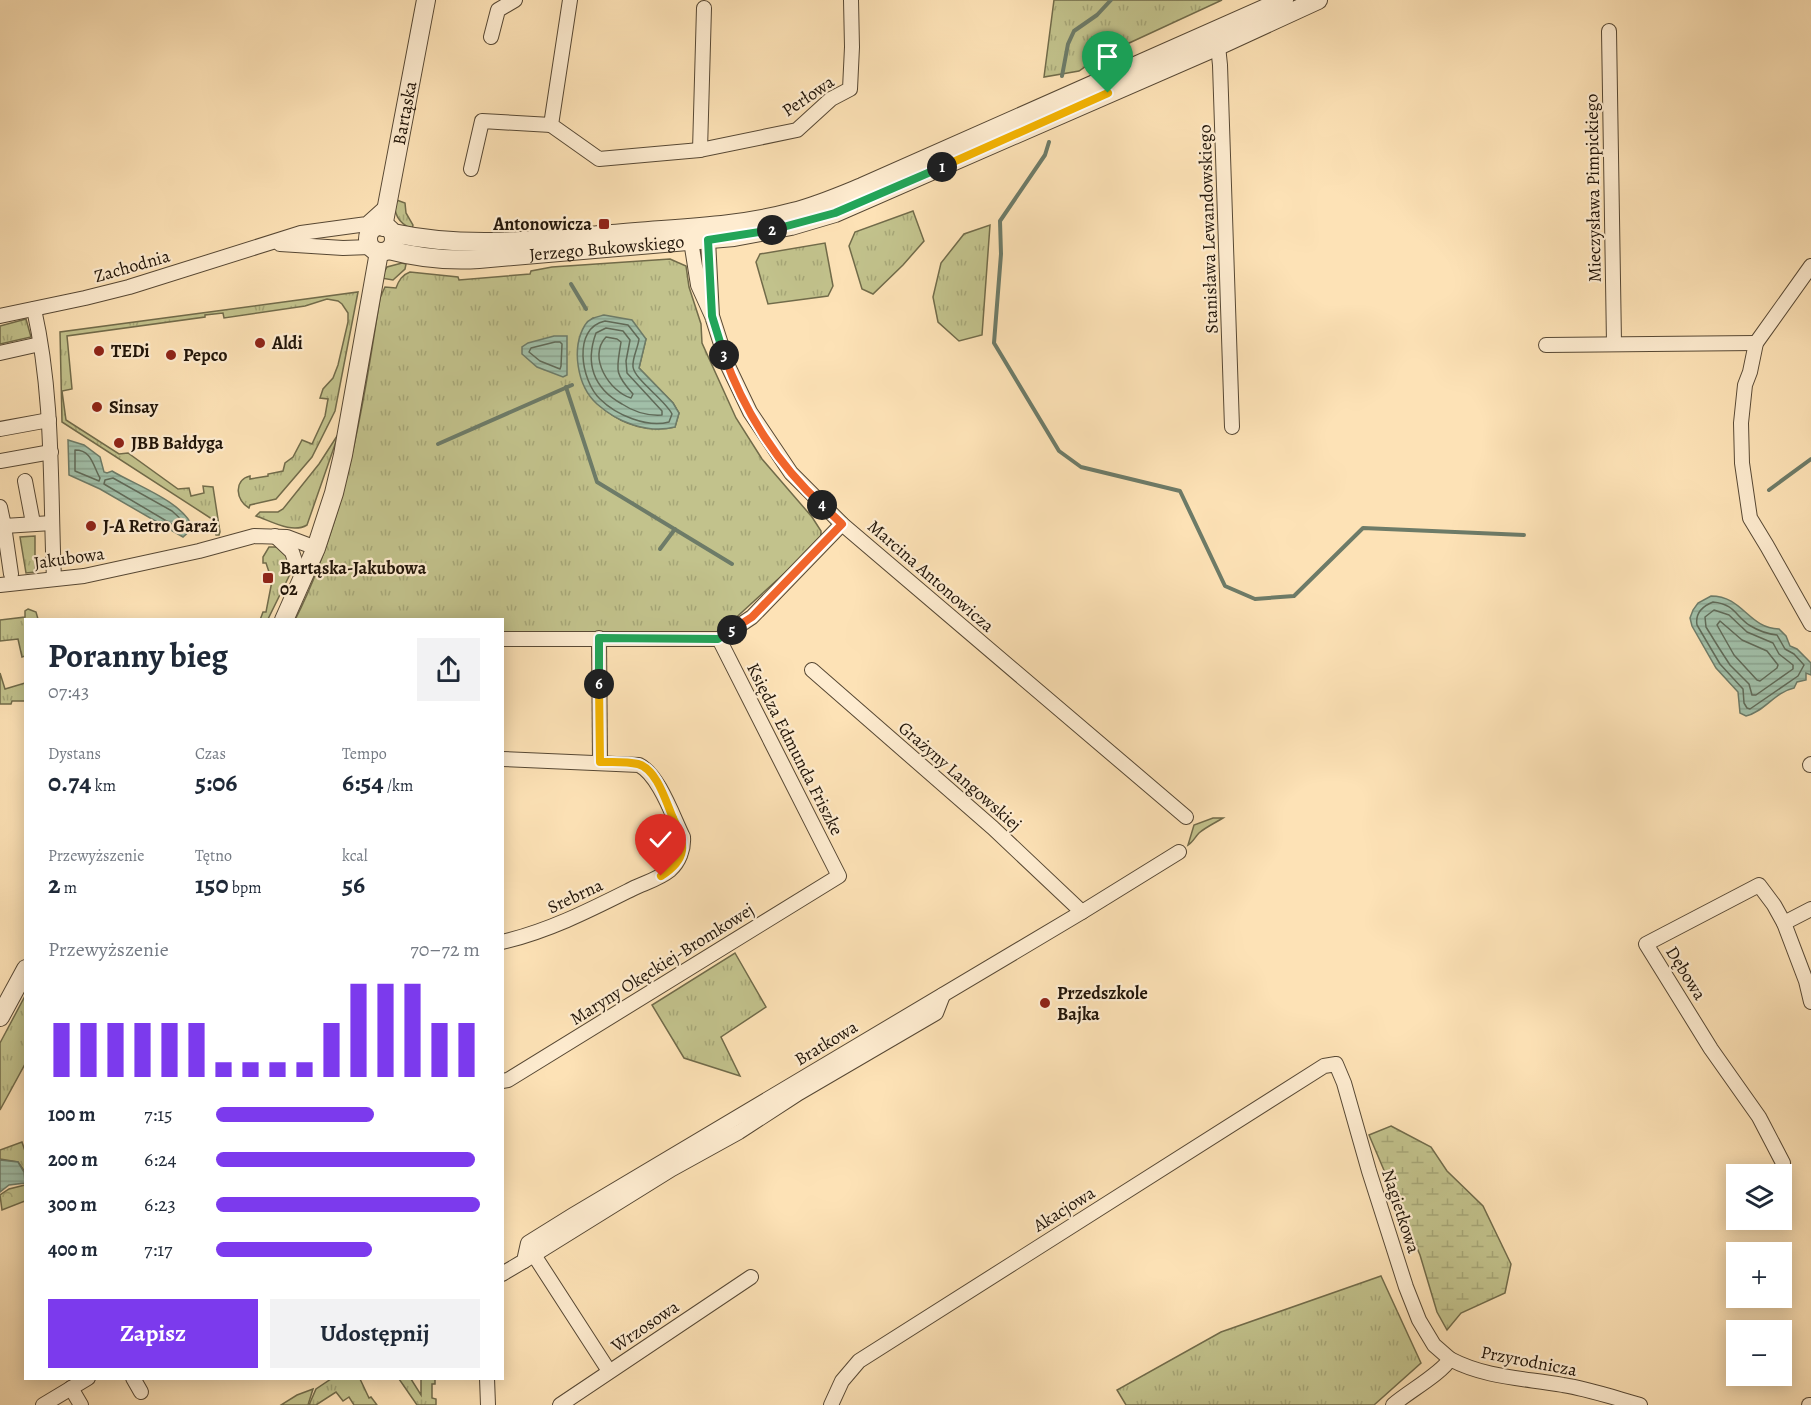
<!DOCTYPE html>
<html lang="pl">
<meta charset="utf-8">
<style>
:root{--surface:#fff;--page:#f2f2f3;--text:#1f2937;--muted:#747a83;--accent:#7c3aed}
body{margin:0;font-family:Alegreya,serif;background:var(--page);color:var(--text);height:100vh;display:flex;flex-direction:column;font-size:22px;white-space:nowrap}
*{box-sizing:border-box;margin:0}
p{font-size:20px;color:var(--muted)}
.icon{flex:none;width:33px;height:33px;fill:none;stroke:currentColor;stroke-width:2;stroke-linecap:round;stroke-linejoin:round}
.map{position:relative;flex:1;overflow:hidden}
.panel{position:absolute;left:24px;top:618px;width:480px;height:762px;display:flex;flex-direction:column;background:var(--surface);border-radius:0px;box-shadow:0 3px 15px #0003}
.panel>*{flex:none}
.fabs{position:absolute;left:1726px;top:1164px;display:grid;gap:12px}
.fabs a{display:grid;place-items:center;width:66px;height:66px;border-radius:0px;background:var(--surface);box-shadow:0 3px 15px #0003;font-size:30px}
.pin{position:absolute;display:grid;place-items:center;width:51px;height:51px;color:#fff;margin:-62px -26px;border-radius:50% 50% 50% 0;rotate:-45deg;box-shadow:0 0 6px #0007}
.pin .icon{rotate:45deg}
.km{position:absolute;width:30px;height:30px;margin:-15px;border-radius:50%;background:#222;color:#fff;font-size:16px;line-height:30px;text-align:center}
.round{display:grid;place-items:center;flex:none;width:63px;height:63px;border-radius:0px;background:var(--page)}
.summary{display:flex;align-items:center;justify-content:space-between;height:102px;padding:0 24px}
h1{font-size:33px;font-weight:700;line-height:45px}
.metrics{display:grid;grid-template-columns:repeat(3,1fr);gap:9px;height:102px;padding:6px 24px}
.metrics div{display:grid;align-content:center}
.metrics b{font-size:26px;font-weight:700}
.metrics small{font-size:16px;font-weight:400}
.metrics p{font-size:16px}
.chart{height:168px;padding:12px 24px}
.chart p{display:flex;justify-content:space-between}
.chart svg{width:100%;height:108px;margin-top:6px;stroke:var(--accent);stroke-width:6}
.primary-button{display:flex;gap:12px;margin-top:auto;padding:12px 24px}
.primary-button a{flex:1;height:69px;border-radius:0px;background:var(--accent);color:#fff;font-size:24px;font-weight:700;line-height:69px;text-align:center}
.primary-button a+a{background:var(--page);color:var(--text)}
ul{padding:0 24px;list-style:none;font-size:20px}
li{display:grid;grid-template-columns:96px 72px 1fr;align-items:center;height:45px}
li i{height:15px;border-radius:8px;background:var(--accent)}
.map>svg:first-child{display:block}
</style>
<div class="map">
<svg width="1811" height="1405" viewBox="0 0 1811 1405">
<defs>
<pattern id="grass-tufts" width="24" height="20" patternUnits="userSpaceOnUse" patternTransform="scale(1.5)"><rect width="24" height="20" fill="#c2c28c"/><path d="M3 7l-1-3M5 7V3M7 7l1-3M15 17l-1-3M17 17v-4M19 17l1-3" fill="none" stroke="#a6a677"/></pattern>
<pattern id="wetland-marsh" width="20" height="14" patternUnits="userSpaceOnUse" patternTransform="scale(1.5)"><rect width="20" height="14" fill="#c2c28c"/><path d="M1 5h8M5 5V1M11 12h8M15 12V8" fill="none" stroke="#a6a677"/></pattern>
<pattern id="park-crowns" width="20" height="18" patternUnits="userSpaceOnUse" patternTransform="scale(1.5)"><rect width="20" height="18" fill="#c2c28c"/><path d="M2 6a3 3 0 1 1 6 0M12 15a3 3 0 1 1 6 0" fill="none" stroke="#a6a677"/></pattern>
<pattern id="water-rules" width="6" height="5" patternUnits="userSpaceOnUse" patternTransform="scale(1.5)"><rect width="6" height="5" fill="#a1bfa8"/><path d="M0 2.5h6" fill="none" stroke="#8aa38f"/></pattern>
</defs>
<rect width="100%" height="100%" fill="#fde2b6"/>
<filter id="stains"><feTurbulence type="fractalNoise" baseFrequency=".00333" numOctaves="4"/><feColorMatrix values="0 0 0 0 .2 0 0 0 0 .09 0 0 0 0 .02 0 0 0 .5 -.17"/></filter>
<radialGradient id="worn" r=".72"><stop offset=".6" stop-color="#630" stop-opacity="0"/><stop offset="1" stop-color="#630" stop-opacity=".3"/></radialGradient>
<g fill="url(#grass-tufts)" stroke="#716b4a" stroke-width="1.5" fill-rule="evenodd">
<path d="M1054,0h168l-123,57 -20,14 -35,6z"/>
<path d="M394,199l11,4 1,10 7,12 -1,4c-14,-6 -18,-15 -18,-30z"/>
<path d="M913,211l11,30 -21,24 -30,29 -11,-5 -13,-43 6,-14z"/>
<path d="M990,225l-8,110 -23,6 -21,-19 -5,-25 8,-34 23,-29z"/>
<path d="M825,243l8,43 -5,10 -60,8 -12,-42 4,-8z"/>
<path d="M670,259l16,7 3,21 12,37 1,19 34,75 26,41 50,58 9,14v9l-103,94 -215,4 -1,-18h-207c51,-101 68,-213 85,-322l5,-11 11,1c3,-8 6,-13 14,-16l48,5 1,3 71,-6 1,-3 21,-4zM593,318l53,21 -7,29 34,35 6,10 -4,14c-50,12 -104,-30 -96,-82 1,-12 5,-20 14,-27z"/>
<path d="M402,263l4,1 -1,5 -12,11 -12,-2 6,-11z"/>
<path d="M358,292l-23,119 -23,46 -36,42 -26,6 -1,3c-13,-7 -16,-28 1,-32v3l18,-3v-2l15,-3 2,-8 8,-6 9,-17 10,4 13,-28 3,-17 -8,-1 3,-9 10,-11 5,-13 10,-43v-9l-6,-9 -4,-3 -11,-2 -22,7 -81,12 -1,-5 -18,2v2l-138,19 5,53 -10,2 4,29 53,34 9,-1 50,36 11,-1 2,8 13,-3 -1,-7 10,1 7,45 -1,3h-3l-4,-16 -150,-97 -2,-90z"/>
<path d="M26,319l5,18 -31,7v-18z"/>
<path d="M339,433l-32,92c-15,9 -36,-4 -51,-9l4,-4h18l5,-3 36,-45z"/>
<path d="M35,536v36l-9,1 -6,-36z"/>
<path d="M269,547h8l9,3 8,16 -26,53 -8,1 3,-8h3l6,-31 -6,-18h-3v-6z"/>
<path d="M28,609l8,3 2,7 -12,1 -1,36 -3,1 -4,-18 -18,2v-21l25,-3v-6z"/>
<path d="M0,673l5,16 20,-6v18h-13l-1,3h-11z"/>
<path d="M1213,818h10c-8,5 -17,9 -24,15 -4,4 -6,9 -11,12l6,-20z"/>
<path d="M735,953l31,54 -45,30 19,39 -56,-18 -32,-53z"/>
<path d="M25,996v68l-25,46v-67z"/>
<path d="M22,1142l3,9v21l-7,-10 -18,-3v-9z"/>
<path d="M1381,1276l40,87 -47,42h-248l-9,-15 104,-58z"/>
<path d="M331,1379h29l9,19 2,-1 6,8h-23l-5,-8 -6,4 -7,-9 -20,13h-7l7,-16z"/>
<path d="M399,1379h12l10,16v-16h14v5h-3v14l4,1v6h-19z"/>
<path d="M313,1389l-5,16h-27l16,-10z"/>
</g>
<path fill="url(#wetland-marsh)" stroke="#716b4a" stroke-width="1.5" d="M1391,1126l40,21 16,24 36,35 28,58 -6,29 -44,20 -14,17 -10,-18 -17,-57 -51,-120z"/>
<path fill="url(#park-crowns)" stroke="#716b4a" stroke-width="1.5" d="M25,1185v16l-23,9 -2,-15 9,-6z"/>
<g fill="url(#water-rules)" stroke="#6d7b68" stroke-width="1.5">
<path d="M604,315l28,5 14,19 -7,29 34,35 6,10 -4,14c-27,7 -58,-5 -78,-23 -20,-18 -26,-56 -12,-79 4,-7 12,-8 19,-10z"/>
<path d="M554,336h13v39l-4,2 -26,-10 -15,-13v-7l6,-4z"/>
<path d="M68,440l16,5 16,12 4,15 3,1 5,-2c23,14 72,31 81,57l-10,9 -83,-48 -31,-14z"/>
<path d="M1711,596c32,0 37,32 68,33l7,7 4,10 7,3 14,14v12l-5,-2v7l-9,2 -3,6c-19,4 -30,24 -48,28l-6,-3 -2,-21 -22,-24 -24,-42 -2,-8 3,-8 5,-7z"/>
<path d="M0,1160l18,2 6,10 1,11 -16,2 -9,7z"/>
</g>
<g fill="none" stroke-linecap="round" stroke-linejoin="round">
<g stroke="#606a58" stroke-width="1.5">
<path d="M605,321l23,4 11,14c-1,9 -7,19 -6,28 2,13 32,33 39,47l-3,8c-22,6 -53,-7 -69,-23 -19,-18 -28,-71 5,-78z"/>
<path d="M606,328l17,3 7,9 -4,21 1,12 35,38v4c-15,1 -28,-3 -40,-11 -29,-16 -37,-41 -26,-71z"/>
<path d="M606,337l11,2 4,3c-4,27 -8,30 12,52l-2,4c-21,-6 -44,-41 -25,-61z"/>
<path d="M555,342h5l2,2 -1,22 -1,3 -20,-8 -11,-9 2,-4z"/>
<path d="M75,450c17,0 18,16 25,28l-1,3 -24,-10z"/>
<path d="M113,478l59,33 13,12v4l-5,2 -76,-45 1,-4z"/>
<path d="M1713,602c21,2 22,13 36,23 8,5 19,9 28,10l8,14 9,5 10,11 -6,11 -48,33 -3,-1 -3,-5 -1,-14 -23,-25 -23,-39c-2,-12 6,-19 16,-23z"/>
<path d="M1714,610l15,5 18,17 26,11 6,11 14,11v4l-37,26h-4l-3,-11 -19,-19 -11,-17 -13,-21 -1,-10z"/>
<path d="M1720,621l22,19 25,11 11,14 -1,3 -17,13 -3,-1 -23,-25 -17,-30z"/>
</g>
<g stroke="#6d7b68" stroke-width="4">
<path d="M1062,76l6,-32 6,-13 23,-16 14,-15"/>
<path d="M1049,142l-4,13 -45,66 1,33 -7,89 65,108 22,16 99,24 45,95 30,13 39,-3 69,-68 161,7"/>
<path d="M571,284l15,25"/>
<path d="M566,387l31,95 135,82"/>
<path d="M438,444l134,-59"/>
<path d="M1769,490l42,-31"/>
<path d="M660,549l15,-20"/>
</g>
<g stroke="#574834" stroke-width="16">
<g id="minor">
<path d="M570,0l-19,125 48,34 101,-9 97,-20 34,-31 19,-10 2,-42 -1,-47"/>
<path d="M1609,31l5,312"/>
<path d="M491,37l7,-27 17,-10"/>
<path d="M1215,39l3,7 2,19 12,362"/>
<path d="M700,150l4,-142"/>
<path d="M471,169l11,-48 69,4"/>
<path d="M280,244l63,4 27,-1"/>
<path d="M1811,266l-55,77 -6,29 -5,13 -4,38 1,40 8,55 17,28 44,78"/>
<path d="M34,309c20,89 16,180 20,270"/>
<path d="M0,316l85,-18 44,-11 172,-54 66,-9 20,-18"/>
<path d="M712,316l-4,-76 -10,-13 -7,14 7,44 14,31 16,50 22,46 41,61 51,51 344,293"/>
<path d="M1546,345l210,-2"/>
<path d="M0,353l40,-9"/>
<path d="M0,429l49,-9"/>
<path d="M0,461l51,-9"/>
<path d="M25,481l8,42"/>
<path d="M0,507l4,19 48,-3"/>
<path d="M4,526l7,48"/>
<path d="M275,536l17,16 5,15"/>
<path d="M0,585l84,-9 115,-25 55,-15 33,1 29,11"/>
<path d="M599,638l1,124"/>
<path d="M502,639h217l33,-22 90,-93"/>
<path d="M812,670l181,158 89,84"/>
<path d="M502,759l137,6c20,10 34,52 44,72 1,12 -4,25 -13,33 -11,9 -26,13 -38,19 -42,21 -83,42 -130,53"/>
<path d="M1810,765l1,-1"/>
<path d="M1784,923l22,58 5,21"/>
<path d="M502,1081l6,-1 331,-204 -120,-237"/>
<path d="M1783,1163l-24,-46 -48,-68 -65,-105 113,-59 15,20 10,18 27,-14"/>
<path d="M534,1255l75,116"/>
<path d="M524,1261l148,-92 67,-37 60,-39 137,-80 7,-18"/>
<path d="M502,1274l22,-13 4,-18 45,-28 509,-303 97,-60"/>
<path d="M133,1378l8,14"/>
<path d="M487,1378l1,27"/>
<path d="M71,1388l10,17"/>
<path d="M43,1405l45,-27"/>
<path d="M560,1405l191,-128"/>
<path d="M831,1405l11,-24 17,-20 465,-295 12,-2 8,19 25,88 37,116 13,33 15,25 16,14"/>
<path d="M1393,1405c15,-13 49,-32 57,-46 36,19 74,19 113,26 26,4 52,13 77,20"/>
<path d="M1809,1405h2"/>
</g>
</g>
<g stroke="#574834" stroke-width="20">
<g id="tertiary">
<circle cx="381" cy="239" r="13"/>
<path id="s1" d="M383,227l43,-227"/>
<path d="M393,233c73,16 145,7 219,1 60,-6 122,-6 181,-22 24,-6 47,-16 69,-25l422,-187"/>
<path id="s2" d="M389,250c30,8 59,11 90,9l255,-22 57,-11 44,-13 383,-167 100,-46"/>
<path d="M284,620l32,-72 18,-55 9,-38 36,-203"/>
<path d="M0,1017l26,-48"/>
</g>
</g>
<use href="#minor" stroke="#feecd0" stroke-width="14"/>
<use href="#tertiary" stroke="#feecd0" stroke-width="18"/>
</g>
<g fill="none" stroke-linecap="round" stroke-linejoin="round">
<g stroke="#fff" stroke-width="12">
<path id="split-1" d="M942,167l166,-74"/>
</g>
<g stroke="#fff" stroke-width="12">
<path id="split-2" d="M772,230l63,-17 107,-46"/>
</g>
<g stroke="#fff" stroke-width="12">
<path id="split-3" d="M724,355l-12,-39 -4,-76 64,-10"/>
</g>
<g stroke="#fff" stroke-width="12">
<path id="split-4" d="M724,355c20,56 54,110 98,150"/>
</g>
<g stroke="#fff" stroke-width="12">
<path id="split-5" d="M732,630l20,-13 90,-93 -20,-19"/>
</g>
<g stroke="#fff" stroke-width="12">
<path id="split-6" d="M599,684v-46l119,1 14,-9"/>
</g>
<g stroke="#fff" stroke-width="12">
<path id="split-7" d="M599,684l1,78c12,0 26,-1 38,2 19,5 28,38 35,54"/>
</g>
<g stroke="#fff" stroke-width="12">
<path id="split-8" d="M661,876c27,-17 25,-32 12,-58"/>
</g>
<use href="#split-1" stroke="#f5b400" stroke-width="8"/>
<use href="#split-2" stroke="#22a559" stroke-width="8"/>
<use href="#split-3" stroke="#22a559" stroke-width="8"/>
<use href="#split-4" stroke="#f0652b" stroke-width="8"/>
<use href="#split-5" stroke="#f0652b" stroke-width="8"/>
<use href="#split-6" stroke="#22a559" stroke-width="8"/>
<use href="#split-7" stroke="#f5b400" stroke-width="8"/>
<use href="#split-8" stroke="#f5b400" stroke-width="8"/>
</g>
<g fill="#8f2418" stroke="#feecd0" stroke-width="2">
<rect x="598" y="218" width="12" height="12" rx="3"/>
<circle cx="260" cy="343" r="6"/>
<circle cx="99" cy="351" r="6"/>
<circle cx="171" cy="355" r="6"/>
<circle cx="97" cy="407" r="6"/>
<circle cx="119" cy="443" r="6"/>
<circle cx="91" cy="526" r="6"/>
<rect x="262" y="572" width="12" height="12" rx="3"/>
<circle cx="1045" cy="1003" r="6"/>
</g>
<g text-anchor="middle" stroke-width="4.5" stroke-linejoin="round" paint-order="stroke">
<g font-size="18" fill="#201408" stroke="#feecd0">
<text transform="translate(808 96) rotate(-34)" y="6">Perłowa</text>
<text dy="6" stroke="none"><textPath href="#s1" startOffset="116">Bartąska</textPath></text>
<text transform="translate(1593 188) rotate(-91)" y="6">Mieczysława Pimpickiego</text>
<text transform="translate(1208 229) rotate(-92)" y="6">Stanisława Lewandowskiego</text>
<text dy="6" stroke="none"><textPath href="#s2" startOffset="219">Jerzego Bukowskiego</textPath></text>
<text transform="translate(132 266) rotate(-16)" y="6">Zachodnia</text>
<text transform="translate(69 558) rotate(-8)" y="6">Jakubowa</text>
<text transform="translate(931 576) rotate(41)" y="6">Marcina Antonowicza</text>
<text transform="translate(795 749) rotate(63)" y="6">Księdza Edmunda Friszke</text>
<text transform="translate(960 776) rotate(41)" y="6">Grażyny Langowskiej</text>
<text transform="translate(575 896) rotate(-25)" y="6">Srebrna</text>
<text transform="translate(662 964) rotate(-32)" y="6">Maryny Okęckiej-Bromkowej</text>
<text transform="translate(1686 973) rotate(58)" y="6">Dębowa</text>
<text transform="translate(826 1043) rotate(-31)" y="6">Bratkowa</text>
<text transform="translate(1064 1209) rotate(-32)" y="6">Akacjowa</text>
<text transform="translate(1401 1211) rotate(72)" y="6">Nagietkowa</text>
<text transform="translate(645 1326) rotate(-34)" y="6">Wrzosowa</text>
<text transform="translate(1529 1361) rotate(11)" y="6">Przyrodnicza</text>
</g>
<g font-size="18" font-weight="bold" fill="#201408" stroke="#feecd0" text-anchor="start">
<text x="592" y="230" text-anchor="end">Antonowicza</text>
<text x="272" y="349">Aldi</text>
<text x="111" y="357">TEDi</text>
<text x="183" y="361">Pepco</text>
<text x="109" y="413">Sinsay</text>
<text x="131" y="449">JBB Bałdyga</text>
<text x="103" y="532">J-A Retro Garaż</text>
<text x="280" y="574">Bartąska-Jakubowa<tspan x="280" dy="21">02</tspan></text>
<text x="1057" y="999">Przedszkole<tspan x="1057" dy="21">Bajka</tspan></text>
</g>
</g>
<rect width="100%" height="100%" filter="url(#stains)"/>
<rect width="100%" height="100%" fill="url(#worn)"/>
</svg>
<div class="fabs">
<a><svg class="icon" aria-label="layers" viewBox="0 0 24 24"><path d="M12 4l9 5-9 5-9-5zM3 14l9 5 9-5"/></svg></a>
<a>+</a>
<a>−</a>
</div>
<div class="pin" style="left:1108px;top:93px;background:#1e9e55"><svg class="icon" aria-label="arrive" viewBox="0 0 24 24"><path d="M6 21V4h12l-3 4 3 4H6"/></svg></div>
<div class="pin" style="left:661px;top:876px;background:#d93025"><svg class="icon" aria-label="check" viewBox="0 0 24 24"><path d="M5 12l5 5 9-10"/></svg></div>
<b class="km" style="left:942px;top:167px">1</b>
<b class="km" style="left:772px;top:230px">2</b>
<b class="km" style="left:724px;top:355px">3</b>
<b class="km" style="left:822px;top:505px">4</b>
<b class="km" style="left:732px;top:630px">5</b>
<b class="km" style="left:599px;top:684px">6</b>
<section class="panel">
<div class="summary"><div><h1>Poranny bieg</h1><p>07:43</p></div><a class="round"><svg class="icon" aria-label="share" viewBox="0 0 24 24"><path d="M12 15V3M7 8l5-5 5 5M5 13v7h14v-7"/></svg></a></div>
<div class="metrics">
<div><p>Dystans</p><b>0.74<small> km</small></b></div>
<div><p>Czas</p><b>5:06</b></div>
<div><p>Tempo</p><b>6:54<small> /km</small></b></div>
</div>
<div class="metrics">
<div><p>Przewyższenie</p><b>2<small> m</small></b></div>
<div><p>Tętno</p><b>150<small> bpm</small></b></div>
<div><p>kcal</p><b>56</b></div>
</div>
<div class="chart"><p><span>Przewyższenie</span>70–72 m</p>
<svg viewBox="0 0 160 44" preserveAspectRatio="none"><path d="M5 44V22M15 44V22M25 44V22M35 44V22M45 44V22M55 44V22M65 44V38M75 44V38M85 44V38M95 44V38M105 44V22M115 44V6M125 44V6M135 44V6M145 44V22M155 44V22"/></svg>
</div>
<ul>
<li><b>100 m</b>7:15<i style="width:60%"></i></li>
<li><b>200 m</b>6:24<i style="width:98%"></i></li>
<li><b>300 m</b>6:23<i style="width:100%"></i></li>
<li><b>400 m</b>7:17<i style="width:59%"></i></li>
</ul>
<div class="primary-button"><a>Zapisz</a><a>Udostępnij</a></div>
</section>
</div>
